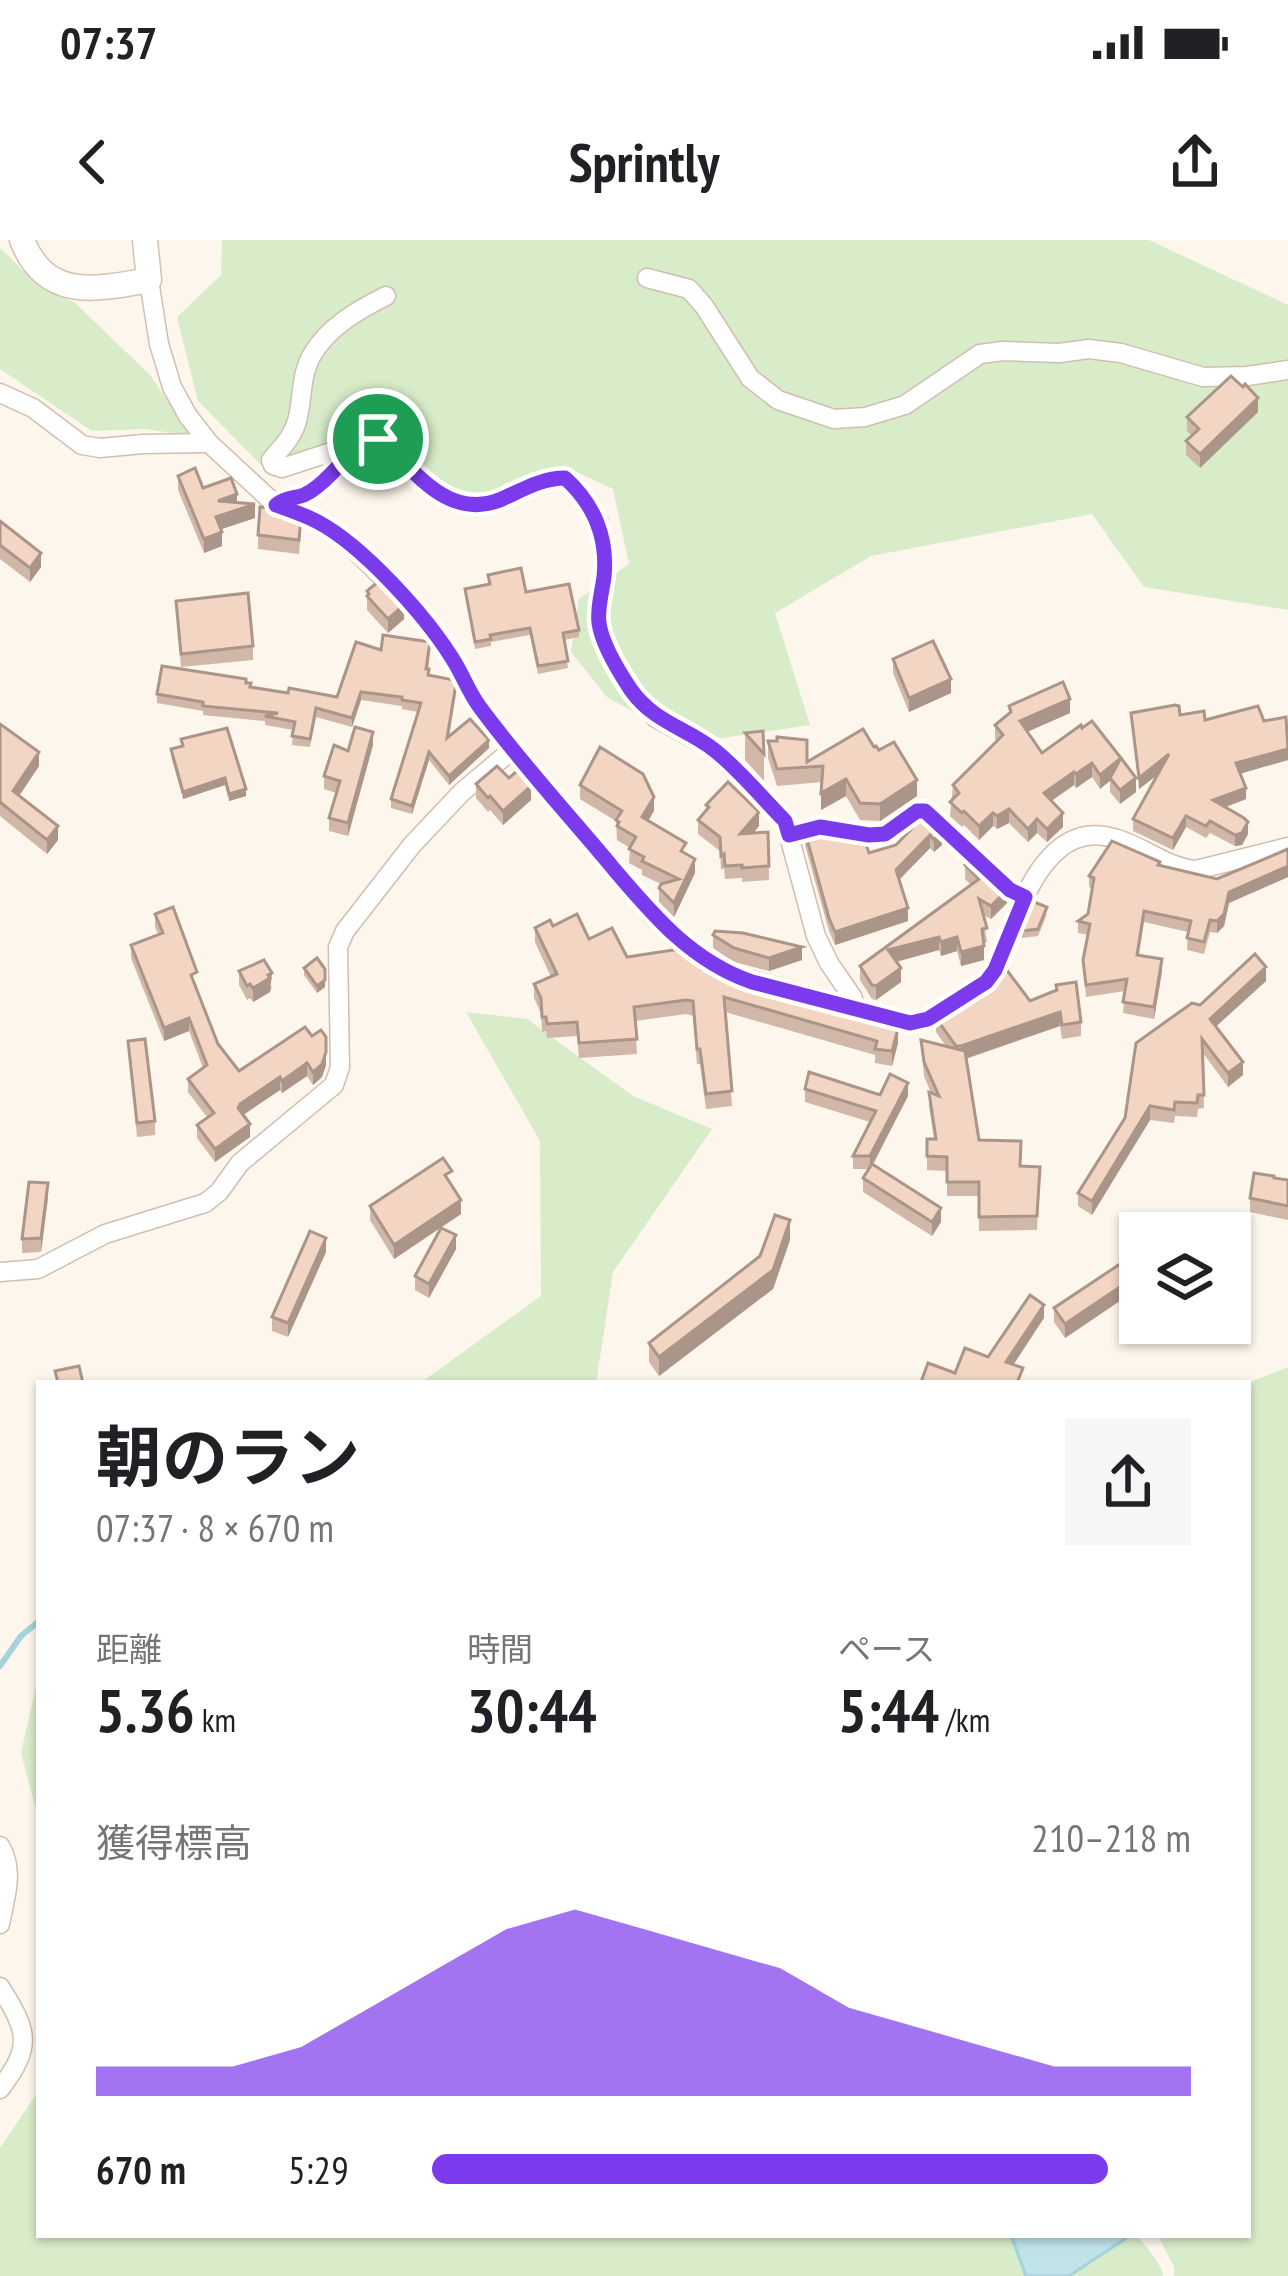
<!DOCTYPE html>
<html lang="ja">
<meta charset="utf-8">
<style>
:root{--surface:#fff;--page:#f6f6f6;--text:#202124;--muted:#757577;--accent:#7c3aed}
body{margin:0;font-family:"PT Sans Narrow","Noto Sans JP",sans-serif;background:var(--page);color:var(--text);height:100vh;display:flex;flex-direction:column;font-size:45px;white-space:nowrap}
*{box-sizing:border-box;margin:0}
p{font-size:39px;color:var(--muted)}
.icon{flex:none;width:66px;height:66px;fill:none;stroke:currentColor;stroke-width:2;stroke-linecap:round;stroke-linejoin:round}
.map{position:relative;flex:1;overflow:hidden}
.sheet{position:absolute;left:36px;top:1140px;width:1215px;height:858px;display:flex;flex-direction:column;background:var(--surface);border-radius:0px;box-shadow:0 3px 9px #0004}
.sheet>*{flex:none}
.buttons{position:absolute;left:1119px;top:972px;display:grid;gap:24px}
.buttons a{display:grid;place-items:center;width:132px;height:132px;border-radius:0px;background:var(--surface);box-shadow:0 3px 9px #0004;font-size:60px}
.pin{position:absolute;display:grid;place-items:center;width:102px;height:102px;color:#fff;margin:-51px;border:6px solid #fff;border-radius:50%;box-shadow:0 3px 12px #0007}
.round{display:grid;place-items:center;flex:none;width:126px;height:126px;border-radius:0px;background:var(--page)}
.headline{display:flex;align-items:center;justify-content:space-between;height:204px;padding:0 60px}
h1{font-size:66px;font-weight:700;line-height:90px}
.stats{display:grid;grid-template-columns:repeat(3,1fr);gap:18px;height:204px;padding:12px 60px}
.stats div{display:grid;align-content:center}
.stats b{font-size:60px;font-weight:700}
.stats small{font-size:33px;font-weight:400}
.stats p{font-size:33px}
.chart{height:336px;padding:24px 60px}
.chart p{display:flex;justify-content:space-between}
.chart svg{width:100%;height:216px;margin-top:12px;fill:var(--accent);opacity:.7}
ul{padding:0 60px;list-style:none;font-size:39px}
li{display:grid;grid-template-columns:192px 144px 1fr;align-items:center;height:90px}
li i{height:30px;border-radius:15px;background:var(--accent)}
.status{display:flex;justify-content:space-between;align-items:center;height:84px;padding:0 60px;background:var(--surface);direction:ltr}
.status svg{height:33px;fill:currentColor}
header{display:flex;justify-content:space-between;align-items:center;height:156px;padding:0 60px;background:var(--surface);font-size:54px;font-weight:700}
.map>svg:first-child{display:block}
</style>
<div class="status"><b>07:37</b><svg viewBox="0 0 49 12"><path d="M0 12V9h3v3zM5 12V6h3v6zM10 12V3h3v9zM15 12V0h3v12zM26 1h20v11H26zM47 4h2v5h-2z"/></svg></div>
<header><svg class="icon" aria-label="back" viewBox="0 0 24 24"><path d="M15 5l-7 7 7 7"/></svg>Sprintly<svg class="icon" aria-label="share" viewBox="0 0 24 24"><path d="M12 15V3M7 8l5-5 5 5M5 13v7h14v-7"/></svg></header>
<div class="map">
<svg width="1288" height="2036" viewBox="0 0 1288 2036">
<rect width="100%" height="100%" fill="#fdf6ec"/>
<g fill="#d8ecc9">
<path d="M222,0h927l139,65v305l-144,-23 -52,-73 -221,42 -96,57 35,112 -121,18 -82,-46 -36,-45 8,-53 50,-35 -16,-75 -47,-22 -60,32 -52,-3 -28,-27 -41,-22 -112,30 -75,-76 -21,-84 44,-42z"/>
<path d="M0,8l39,38 36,17 75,72 43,61 -48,-7 -53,2 -92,-62z"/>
<path d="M466,772l61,7 106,77 79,33 -99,143 -17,111h-181l8,-2 118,-85 -1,-155z"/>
<path d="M1288,1127v909h-114v-9l-16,-32h90v-848l2,-5z"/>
<path d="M39,1433v147l-18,-67z"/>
<path d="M39,1850v145h972l15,41h-1026v-128z"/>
<path d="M1131,1995h5c9,10 25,28 27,41h-94z"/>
</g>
<path fill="#bfe3e8" stroke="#a5d3da" stroke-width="3" d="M1011,1995h120l-62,41h-43z"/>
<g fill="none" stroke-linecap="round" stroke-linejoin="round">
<path stroke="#a5d3da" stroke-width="6" d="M0,1426l21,-30 18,-15"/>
<g stroke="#d1beb0" stroke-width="21">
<g id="street">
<path d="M647,38l42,11 15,17 46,72 28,22 56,19 31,-2 40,-12 75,-51 23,-3 56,2 30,-4 32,4 82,24 44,-1 41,-6"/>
<path d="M149,40l10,64 13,43 16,29 21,27 67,62 42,17 29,20 78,78 28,38 22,42 38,49 139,166 31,30 46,29 181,49c30,-6 67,-29 85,-53 21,-50 47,-156 122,-131 27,8 51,29 79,31l92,-23"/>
<path d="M386,56c-28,14 -58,31 -74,59 -12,20 -9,45 -15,66 -5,17 -15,26 -26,39l2,5 9,3 89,-29 14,2c30,33 66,81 117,58 20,-8 40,-21 62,-21l11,10 24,35 6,26v23l-7,48 5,19 28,52 25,27 57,31 72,72 31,115 13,27 24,35 1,11"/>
<path d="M0,153l33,15 49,37 18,3 43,-4 66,-1"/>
<path d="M276,265c11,-7 17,-6 28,-10 16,-7 42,-36 50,-50"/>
<path d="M789,595l32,-8 48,8 16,-1 32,-23h8l85,79 15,7"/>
<path d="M0,1032l38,-3 67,-35 100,-31 14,-11 21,-29 94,-78 6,-18 -2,-120 7,-16 67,-86 50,-53 51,-43"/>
<path d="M0,1606c15,25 5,51 0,78"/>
<path d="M0,1747c28,44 33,59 0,102"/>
</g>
</g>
<g stroke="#d6c0b0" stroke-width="27">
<path id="secondary" d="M22,0c24,62 76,49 127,40l-4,-40"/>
</g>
<use href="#street" stroke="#fff" stroke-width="18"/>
<use href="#secondary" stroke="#fff" stroke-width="24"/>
</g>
<g fill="#d1b7a8">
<path d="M1258,172l-58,56 -14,-13v-14l6,-5 -5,-5v-14z"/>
<path d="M178,236l59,26 18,16 -34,11 1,17 -18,7 -26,-63z"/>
<path d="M0,281l41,46 -11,15 -30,-23z"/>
<path d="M301,290l-2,24 -41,-5v-14z"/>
<path d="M488,335l38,17 53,38v7l-15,3 4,28 -30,6 -8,-39 -39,7v4l-16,3 -10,-60 23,-5z"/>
<path d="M367,351l37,28 -16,14 -21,-23z"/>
<path d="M176,361l77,45v14l-72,7z"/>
<path d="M381,410h49l-2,25 28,18 -7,44 40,11 -40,37 -20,-25 -17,54 -21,-6v-9l27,-87 -16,-3v-3l-41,-6 -9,27 -36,-10 -6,30 -18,-2 1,-15 -28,-5v-4l-62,-6v-4l-46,-8v-9l89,-11 4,4 38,6 49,4z"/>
<path d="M893,419l58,34 -42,19 -16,-39z"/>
<path d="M1009,466l61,7 -43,19 15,21 39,-28 55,67 -16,12 -10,-12v-12l-10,9 -8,-12 -16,11 -2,-3 -23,16 12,26 -16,15 -10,-9 -9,9 -19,-19 -12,6 -4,-3 -14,14 -15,-15 -2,2 -12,-11 3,-31 44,-44 -2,-2v-14l14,-11z"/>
<path d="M1131,473l49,2 25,5 59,1 24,3v36l-48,13 6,26 -21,8 23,27 -6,11 -7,1 -25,-13 -4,5 -20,-11 -13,23 -40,-19v-12l25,-45 -19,15z"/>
<path d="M0,484l39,42 -20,30 39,44 -11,14 -47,-38z"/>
<path d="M745,493l19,21v27l-19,-21z"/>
<path d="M181,499l65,57 -17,5 -4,-16 -42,14 -12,-43v-7l10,-3z"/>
<path d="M768,501l39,21 67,-15 43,49 -37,25 -20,-1 -14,-24 -25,14 1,-28 -45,4 -9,-28z"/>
<path d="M373,505l-25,91 -19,-5v-13l7,-25 -12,-4v-13l24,-25z"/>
<path d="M476,544l55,16 -28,25 -13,-15 -2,2 -12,-14z"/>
<path d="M580,545l74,26 -6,10 38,33 9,19 -21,44 -15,-15v-14l2,-4 -19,-9v-5l-13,-7 1,-15 -13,-8 -1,-19 -36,-22z"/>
<path d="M706,565l53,21 -6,8 15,-2 1,48 -27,2v-4l-17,1 -1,-11 -3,2 -1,-19 -22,-17v-14l8,-10z"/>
<path d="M924,576l18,29 -8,7 -4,-4 -31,32 9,41 -73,24 -6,-14 -24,-86v-13l28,3 36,18 27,-8z"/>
<path d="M1288,609v28l-59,26 -5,23 -7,7 -7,-1 -6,22 -17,-4 1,-18 -44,-10 -5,33 23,16 -8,48 -31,-6 2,-22 -39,6 -3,-37 5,-25 -10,-2v-12l10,-7 4,-25 -3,-2v-11l71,-11 57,14z"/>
<path d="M965,625l42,38 -16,16 -8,-4 4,27 -3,1v17l-23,6 -4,-15 -16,5 -2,-6 -43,12 5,20 -25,18 -4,-1 -12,-19v-14l111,-81 -6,-6z"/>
<path d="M155,674l42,71 -1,1 22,58 21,27 66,-44 21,38 -4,12 -9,8 -6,-9 -25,17 -2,-3 -37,25 7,22 -35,25 -18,-24v-13l10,-8 -19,-25v-13l15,-11 -14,-37 -25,10 -33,-83v-13l27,-11 -3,-7z"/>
<path d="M1047,674l-9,22 -16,2v-7z"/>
<path d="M553,686l36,13 38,18 76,12 159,51 36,23 -6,23 -17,-3v-8l-150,-43 7,94 -26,3 -6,-45h-3l-4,-48 -7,-2 -51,7 2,33 -58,4 -2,-22 -30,2 -1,-7 -4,1 -1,-19 -7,-15v-14l17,-7 -16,-35v-14z"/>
<path d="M713,695l89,25 -33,11 -35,-9 -21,-14z"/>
<path d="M304,728l21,19 -8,6 -13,-18z"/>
<path d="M239,731l33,16 -2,5 -17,10 -3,-4 -3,2 -8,-15z"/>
<path d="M1266,741l-50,45 27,49 -15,12 -25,-34 1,55 -6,1 -1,8 -22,-1 -1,7 -24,-3 -58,95 -14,-9v-13l122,-188z"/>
<path d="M1030,761l51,21v14l-19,3 -2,-13 -94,33 13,81 41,26 20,1 -3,63 -58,1v-35h-32v-25l-20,-1v-31h7l-5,-33v-14l2,1 -7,-17 -3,-36 25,6 -10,-14v-14z"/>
<path d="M128,801l27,80v14l-18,2z"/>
<path d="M805,849l103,7 -35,69 68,57 -9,14 -69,-44v-14l5,-9h-15v-13l17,-34 -65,-20z"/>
<path d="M1274,938l14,2v40l-38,-8v-14z"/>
<path d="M452,945l9,29 -67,45 -24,-39v-14z"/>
<path d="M48,957l-7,55 -19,1v-14z"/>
<path d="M790,1000l-17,49 -114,87 -10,-14v-19z"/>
<path d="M456,1009l-27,49 -14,-8v-14z"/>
<path d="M326,1012l-38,85 -16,-6v-14z"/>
<path d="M1136,1050l-71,48 -11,-16v-14z"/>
</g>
<g fill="#aa9588">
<path d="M1258,158v14l-58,56v-14z"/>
<path d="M237,254v14l-19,-7z"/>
<path d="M255,264v14l-39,13v-14z"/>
<path d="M222,292v14l-18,7v-14z"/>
<path d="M41,313v14l-11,15v-14z"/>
<path d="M404,365v14l-16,14v-14z"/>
<path d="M951,439v14l-42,19v-14z"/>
<path d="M361,452v8l-9,27v-9z"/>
<path d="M1070,459v14l-50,22v-14z"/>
<path d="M373,492v13l-25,91v-13z"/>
<path d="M489,500v8l-40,37v-9z"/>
<path d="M1288,509v11l-52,15v-12z"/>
<path d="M39,512v14l-26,39v-14z"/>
<path d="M429,512v8l-17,54v-8z"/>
<path d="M1169,514v12l-30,23v-11z"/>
<path d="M1121,518v14l-21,17v-14z"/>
<path d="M1092,523v14l-16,11v-14z"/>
<path d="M1074,532v13l-30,21v-13z"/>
<path d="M225,538v7l-42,14v-7z"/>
<path d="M1136,538v14l-16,12v-14z"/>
<path d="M846,539v17l-25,14v-17z"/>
<path d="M917,540v16l-37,25v-17z"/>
<path d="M531,546v14l-28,25v-14z"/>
<path d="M1246,548v11l-33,13v-12z"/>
<path d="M246,549v7l-17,5v-7z"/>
<path d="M654,557v14l-12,20v-14z"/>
<path d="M1009,569v14l-12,6v-13z"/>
<path d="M759,572v14l-19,22v-14z"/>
<path d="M993,573v13l-14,14v-14z"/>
<path d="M1063,573v14l-16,15v-13z"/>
<path d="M1186,576v11l-13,23v-12z"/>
<path d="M1037,579v14l-9,9v-13z"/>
<path d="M1248,582v12l-6,11 -7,1v-11z"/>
<path d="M58,586v14l-11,14v-14z"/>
<path d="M942,592v13l-8,7v-12z"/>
<path d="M930,595v13l-34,35v-13z"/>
<path d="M695,619v14l-21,44v-14z"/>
<path d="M1288,626v11l-59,26 -5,23 -7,7v-12l12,-29z"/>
<path d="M1007,650v13l-16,16v-13z"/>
<path d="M908,668v13l-73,24v-13z"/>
<path d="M939,697v13l-51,14v-14z"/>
<path d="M957,697v14l-16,5v-14z"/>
<path d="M984,706v14l-23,6v-14z"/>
<path d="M802,707v13l-33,11v-13z"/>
<path d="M1162,719v12l-8,48v-12z"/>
<path d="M1266,727v14l-56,51v-13z"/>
<path d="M901,728v14l-25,18v-14z"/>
<path d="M272,733l-2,19 -17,10v-14z"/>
<path d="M325,740v7l-8,6v-7z"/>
<path d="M1060,772v14l-99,34v-14z"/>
<path d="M189,778v13l-25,10v-13z"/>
<path d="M898,789v14l-6,23v-15z"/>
<path d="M326,812v13l-4,12 -9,8v-13z"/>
<path d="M1243,822v13l-15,12v-14z"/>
<path d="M307,823v13l-25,17v-12z"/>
<path d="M280,837v13l-40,27 -2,-9 2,-4z"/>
<path d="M908,843v13l-38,73v-13z"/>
<path d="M1150,866v14l-58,95v-14z"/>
<path d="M250,884v13l-35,25v-13z"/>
<path d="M48,943v14l-7,55v-14z"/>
<path d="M461,960v14l-67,45v-14z"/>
<path d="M941,968v14l-9,14v-14z"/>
<path d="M790,980v20l-17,49 -114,87v-19l114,-87z"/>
<path d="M456,995v14l-27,49v-14z"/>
<path d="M326,998v14l-38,85v-14z"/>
<path d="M1136,1036v14l-71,48v-14z"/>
<path d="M1044,1065v13l-38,58v-14z"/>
</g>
<g fill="#f3d5c3" stroke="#aa9588" stroke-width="3">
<path d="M1231,136l12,11 2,-3 13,14 -58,56 -14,-13 13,-12 -12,-12z"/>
<path d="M195,228l8,20 28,-10 6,16 -19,7 37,3 -39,13 6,15 -18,7 -26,-63z"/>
<path d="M260,267l28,3 13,6 -2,24 -41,-5z"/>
<path d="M0,281l41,32 -11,15 -30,-23z"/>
<path d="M521,328l5,24 43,-8 10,46 -16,3 5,28 -30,5 -8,-38 -40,7 1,4 -16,3 -10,-53 25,-5 -2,-9z"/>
<path d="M380,340l24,25 -16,14 -21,-23 2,-2 -2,-3z"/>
<path d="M248,353l5,53 -72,8 -5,-53z"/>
<path d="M383,395l47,7 -4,27h3l-1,6 26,5 2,4 -9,54 23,-19 19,21 -40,36 -20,-24 -17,54 -21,-7 30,-96 -19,-3v-3l-41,-5 -9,26 -36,-10 -6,31 -18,-3 3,-14 -30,-6 13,-3 -75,-7v-4l-46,-8 5,-28 84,13v4h5l-1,4 38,6 1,-5 48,9 19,-55 25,8z"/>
<path d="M933,401l18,38 -42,19 -16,-39z"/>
<path d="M1063,442l7,17 -50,22 22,32 39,-28 1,3 10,-7 29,37 -21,17 -8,-12 -16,11 -2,-2 -30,21 19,20 -16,16 -10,-10 -9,10 -19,-20 -12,7 -4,-3 -14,13 -15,-15 -2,2 -12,-11 9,-9 -6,-8 50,-50 -8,-10 16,-13 -2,-6z"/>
<path d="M1175,465l4,1 1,9 24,-4 1,9 53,-14 6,15 22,-4 2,32 -52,14 10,25 -33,12 31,18 4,4 -6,11 -7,2 -25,-14 -4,5 -20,-10 -13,22 -40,-19 36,-65 -30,24 -8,-65z"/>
<path d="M0,484l39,28 -26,39 45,35 -11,14 -47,-38z"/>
<path d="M355,487l18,5 -25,91 -19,-5 11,-37 -16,-5 10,-31 14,6z"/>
<path d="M227,488l19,61 -17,5 -4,-16 -42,14 -12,-43 12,-3 -2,-7z"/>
<path d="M863,489l11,18 2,-1 3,4 15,-8 23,38 -37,24 -20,-1 -14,-24 -25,14 2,-27 -46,3 -9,-28h9v-4l30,3v22z"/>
<path d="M763,491l1,23 -19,-21z"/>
<path d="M600,507l43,27 11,23 -12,20 44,26 -5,8 14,8 -21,44 -15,-15 2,-4 18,-5 -37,-18 2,-4 -15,-8 7,-12 -19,-11 2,-4 -3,-2 6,-9 -42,-26z"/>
<path d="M1121,518l15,20 -16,12 -10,-12z"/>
<path d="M497,526l12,12 8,-7 14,15 -28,25 -13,-15 -2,2 -12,-14z"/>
<path d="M728,542l31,30 -19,22 28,-2 1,34 -27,2v-3l-17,1 -1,-12 -3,2 -1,-19 -22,-17 11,-13 -3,-2z"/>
<path d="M924,576l18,16 -8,8 -4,-5 -34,35 12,38 -73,24 -6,-14 -24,-86 17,-4 9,2 2,5 11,-3 19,3 6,18 27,-8z"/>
<path d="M1112,601l48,21 -2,3 59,14 71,-30v17l-59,26 -5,22 -7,7 -7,-1 -6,22 -17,-4 4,-17 -47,-10 -7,44 25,4 -8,48 -31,-5 4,-23 -41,6 -3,-25 7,-36 -12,-3 10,-7 6,-36 -5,-2z"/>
<path d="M972,619l35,31 -16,16 -12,-7 8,29 -5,1 2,17 -23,6 -4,-15 -16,5 -2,-5 -51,13 13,18 -25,18 -4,-1 -12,-19 119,-87 -14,-14z"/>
<path d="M1034,662l13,5 -9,22 -16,2z"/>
<path d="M173,667l24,65 -6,3 27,69 21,27 66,-44 7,9 9,-6 5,7v15l-4,12 -9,8 -6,-9 -25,18 -2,-4 -40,27 -2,4 12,16 -35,25 -18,-24 17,-12 -26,-34 19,-14 -18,-47 -25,10 -33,-83 32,-12 -8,-19z"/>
<path d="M577,674l12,25 23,-11 15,29 59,-9 17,11 -2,10 161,46 -1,5 37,9 -6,22 -17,-2 2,-8 -153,-44 8,94 -26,3 -6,-45h-3l-4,-48 -7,-1 -52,7 3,32 -58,4 -2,-21 -30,2 -1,-7h-4l-1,-19 -7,-14 23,-10 -22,-46 15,-8 3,6z"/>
<path d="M715,691l28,2 59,14 -33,11 -35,-10 -21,-13z"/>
<path d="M1255,714l11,13 -56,52 33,43 -15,11 -26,-34 2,56h-6l-1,8 -22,-1 -1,8 -24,-4 -58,95 -14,-8 47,-75 11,-75 56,-40 8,2z"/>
<path d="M317,718l8,11v11l-8,6 -13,-18z"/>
<path d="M264,720l8,13 -4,2 2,3 -17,10 -3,-4 -3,2 -8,-15z"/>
<path d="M1006,729l24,32 27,-11 -1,-5 20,-3 5,40 -19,3 -2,-13 -99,34h-5l-20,-28 40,-25z"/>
<path d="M145,799l10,82 -18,2 -9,-82z"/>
<path d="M921,800l44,11 14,89 42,1 -1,25 20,1 -3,49 -58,1v-35h-32v-25l-20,-1v-17h9l-7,-47 10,4 -15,-34z"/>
<path d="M809,832l71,23 10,-21 18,9 -38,73h-17l23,-45 -71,-22z"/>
<path d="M443,918l9,13 -7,4 16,25 -67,45 -24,-39z"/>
<path d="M872,924l69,44 -9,14 -69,-44z"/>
<path d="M1254,933l20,3v2l14,2v26l-38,-8z"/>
<path d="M29,942l19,1 -7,55 -19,1z"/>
<path d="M775,975l15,5 -17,50 -114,87 -10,-14 111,-87z"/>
<path d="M441,988l15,7 -27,49 -14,-8z"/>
<path d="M310,991l16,7 -38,85 -16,-6z"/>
<path d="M1126,1020l10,16 -71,48 -11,-16z"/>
<path d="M1030,1055l14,10 -38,57 17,6 -6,15 -96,-1 7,-19 27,10 10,-25 23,9z"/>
<path d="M79,1126l4,17h-25l-3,-12z"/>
</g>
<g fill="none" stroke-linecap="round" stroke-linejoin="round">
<g stroke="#fff" stroke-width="24">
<path id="route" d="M371,199l14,2c30,33 66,80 117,58 20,-9 40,-21 63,-21 29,26 43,60 39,99 -2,15 -7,32 -5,46 3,22 20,49 32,67 23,32 53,37 82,59 26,20 49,49 72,72l4,14 31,-8 49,8 16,-1 32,-23h8l85,79 15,7 -30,73 -9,12 -58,37 -18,4 -158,-41c-61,-21 -99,-67 -139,-114 -45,-54 -93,-106 -134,-162 -11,-15 -17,-33 -27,-48 -27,-43 -89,-112 -134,-136 -13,-7 -28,-12 -42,-17 10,-8 17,-6 28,-10 16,-7 43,-36 50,-50z"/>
</g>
<use href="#route" stroke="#7c3aed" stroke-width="15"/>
</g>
</svg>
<div class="buttons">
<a><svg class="icon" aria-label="layers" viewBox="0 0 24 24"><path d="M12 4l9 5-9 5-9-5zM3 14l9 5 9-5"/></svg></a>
</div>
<div class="pin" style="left:378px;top:199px;background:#1e9e55"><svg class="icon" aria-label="arrive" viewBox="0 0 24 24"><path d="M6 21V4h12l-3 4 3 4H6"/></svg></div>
<section class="sheet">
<div class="headline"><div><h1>朝のラン</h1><p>07:37 · 8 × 670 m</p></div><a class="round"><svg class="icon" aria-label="share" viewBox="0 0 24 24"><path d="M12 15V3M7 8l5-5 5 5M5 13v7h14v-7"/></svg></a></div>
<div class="stats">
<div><p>距離</p><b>5.36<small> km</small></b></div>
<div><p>時間</p><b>30:44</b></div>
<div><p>ペース</p><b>5:44<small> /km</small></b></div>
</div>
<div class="chart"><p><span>獲得標高</span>210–218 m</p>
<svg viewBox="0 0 160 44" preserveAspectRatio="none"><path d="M0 44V38L10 38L20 38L30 34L40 26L50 18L60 10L70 6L80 10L90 14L100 18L110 26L120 30L130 34L140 38L150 38L160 38V44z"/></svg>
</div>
<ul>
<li><b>670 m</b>5:29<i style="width:89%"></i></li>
</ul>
</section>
</div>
